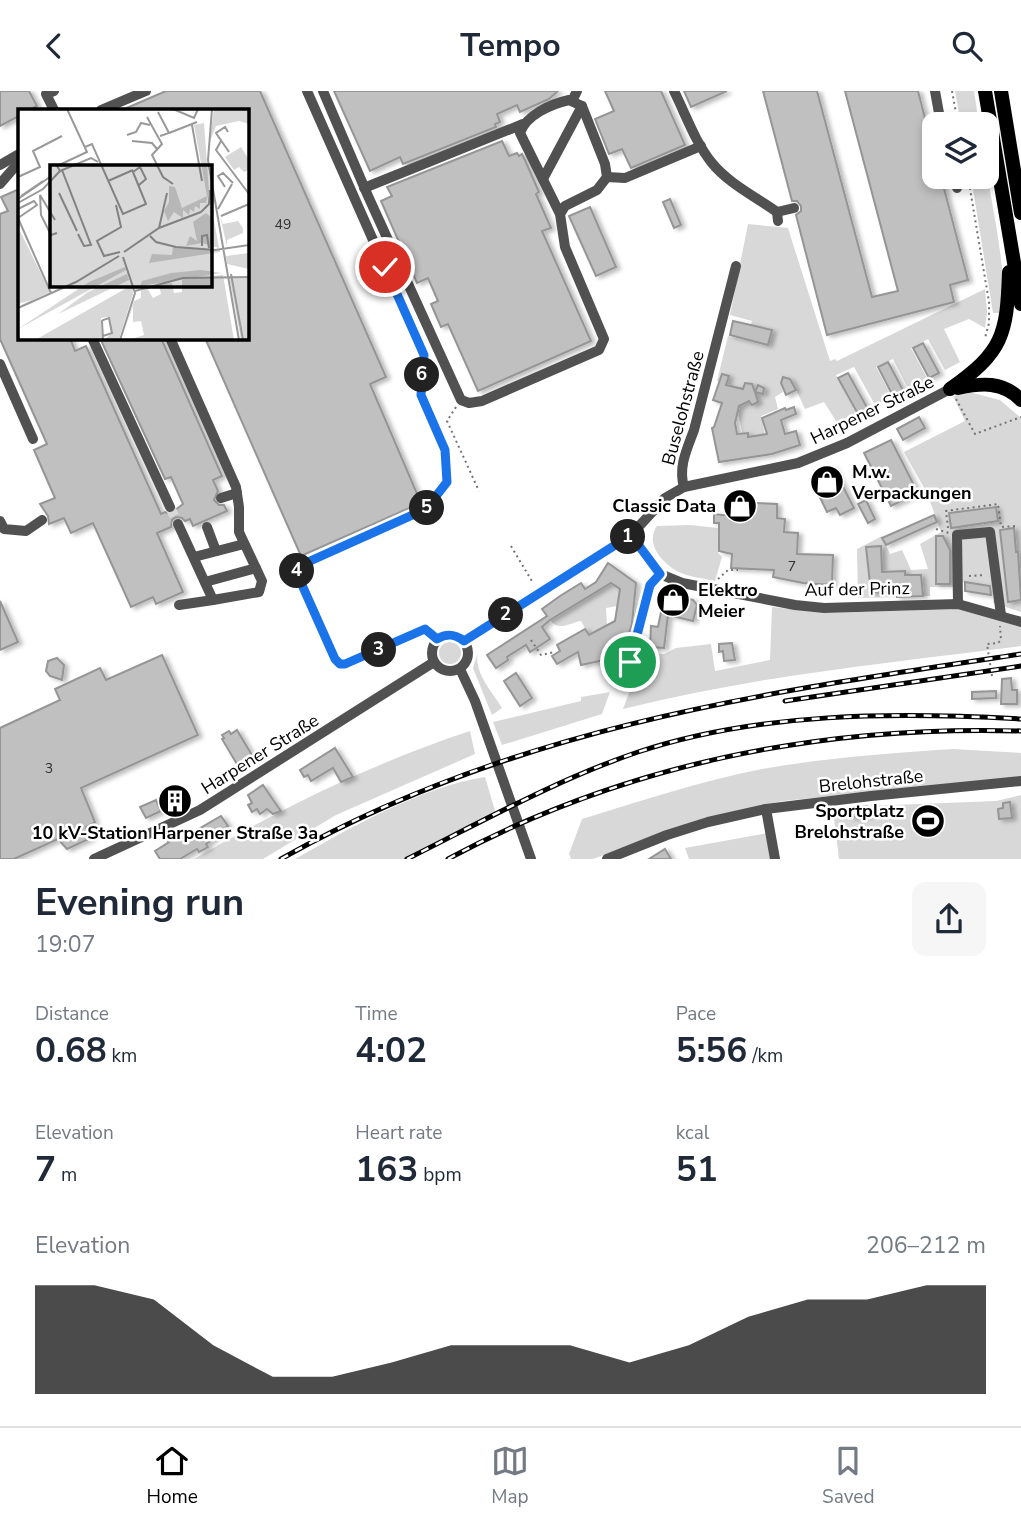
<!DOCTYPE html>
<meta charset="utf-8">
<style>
:root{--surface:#fff;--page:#f6f6f7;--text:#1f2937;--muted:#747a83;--line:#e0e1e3;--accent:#000}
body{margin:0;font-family:"Nunito Sans",sans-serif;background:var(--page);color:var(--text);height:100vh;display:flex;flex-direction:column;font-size:26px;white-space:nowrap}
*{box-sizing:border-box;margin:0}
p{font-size:23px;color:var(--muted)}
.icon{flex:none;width:38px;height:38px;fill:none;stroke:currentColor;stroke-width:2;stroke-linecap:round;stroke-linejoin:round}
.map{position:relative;height:768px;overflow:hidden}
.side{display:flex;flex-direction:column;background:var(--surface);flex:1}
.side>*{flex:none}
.tools{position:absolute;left:922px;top:21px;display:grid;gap:14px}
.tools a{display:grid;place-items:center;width:77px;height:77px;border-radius:14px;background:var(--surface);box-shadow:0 4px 10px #0003;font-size:35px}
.pin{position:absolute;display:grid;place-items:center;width:60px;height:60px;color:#fff;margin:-30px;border:4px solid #fff;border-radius:50%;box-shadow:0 2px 7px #0007}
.km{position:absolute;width:35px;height:35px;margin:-18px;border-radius:50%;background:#222;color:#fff;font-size:19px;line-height:35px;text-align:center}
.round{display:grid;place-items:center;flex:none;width:74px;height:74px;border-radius:14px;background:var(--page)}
.head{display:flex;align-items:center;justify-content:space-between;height:119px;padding:0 35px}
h1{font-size:38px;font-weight:700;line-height:52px}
.metrics{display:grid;grid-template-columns:repeat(3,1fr);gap:10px;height:119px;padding:7px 35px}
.metrics div{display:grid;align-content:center}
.metrics b{font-size:35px;font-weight:700}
.metrics small{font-size:19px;font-weight:400}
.metrics p{font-size:19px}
.chart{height:196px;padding:14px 35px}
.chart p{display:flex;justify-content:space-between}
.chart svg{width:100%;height:126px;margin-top:7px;fill:var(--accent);opacity:.7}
header{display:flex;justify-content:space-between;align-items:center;height:91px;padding:0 35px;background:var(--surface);font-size:32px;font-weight:700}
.dock{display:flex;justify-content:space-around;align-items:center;height:98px;border-top:2px solid var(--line);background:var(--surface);font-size:19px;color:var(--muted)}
.dock a{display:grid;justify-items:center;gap:4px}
.dock .selected{color:var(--accent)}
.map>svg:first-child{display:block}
</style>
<header><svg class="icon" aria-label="back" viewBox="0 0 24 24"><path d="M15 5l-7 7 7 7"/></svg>Tempo<svg class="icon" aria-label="search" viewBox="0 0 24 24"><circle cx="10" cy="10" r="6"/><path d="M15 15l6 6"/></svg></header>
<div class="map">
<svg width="1021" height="768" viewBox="0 0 1021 768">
<defs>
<filter id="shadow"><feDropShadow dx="4" dy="2" stdDeviation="2" flood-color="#0004"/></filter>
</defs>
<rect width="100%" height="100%" fill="#fff"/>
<g fill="#d8d8d8">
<path d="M955,0h19l5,33h-18z"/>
<path d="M987,83c8,46 18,92 17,139h-11l-22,-136h16z"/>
<path d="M748,133l40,4 42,133 5,-2 2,2 148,-72 2,23 -2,16 -16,-9 -25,10 16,33 -15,8 -17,-31 -17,9 17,32 -19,10 -16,-31 -17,8 16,30 -17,8 -21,-38 -18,8 21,40 -19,9 -14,-22 -19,7 -13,-28 -11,4 2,7 -8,5 3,12 -17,7 5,23 -22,2 -7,-34 -9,-2 4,-19 -15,-5 11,-45 18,4 6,-19 -22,-6z"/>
<path d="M969,301l31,8 21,18v194l-28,-9 2,-16 -35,-5 -5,5h-25v9l-72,2 -1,-49 25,-13 8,18 12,-4 9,20 17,-1 -8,-25 21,-12 -14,-39 -23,-41 61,-31 -12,-25z"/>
<path d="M690,434l28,3v25l4,4 -7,24c-13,-3 -27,-4 -38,-10 -16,-9 -32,-28 -20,-45z"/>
<path d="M600,485l22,15 -5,15 -11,2 1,17 -18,11 -8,-15c-12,2 -22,11 -31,-1l3,-3 35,-22z"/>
<path d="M772,516l53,6 137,-4 59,18v19c-133,17 -268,30 -398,63l21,-56 20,1 12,-6 35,-4 4,27 55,-11z"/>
<circle cx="450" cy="562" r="11"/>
<path d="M479,558c-8,21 13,42 23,59l-10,7 -19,-47z"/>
<path d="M610,601l-8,22 -100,31 -9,-23 88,-21v-4z"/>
<path d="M470,640l5,23 -139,61 -73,44h-69c88,-51 179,-96 276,-128z"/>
<path d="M953,658l68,4v24l-238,24 -79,17 -111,41h-22l-2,-5 13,-35c58,-18 120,-38 180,-50 63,-11 127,-16 191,-20z"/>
<path d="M485,686l11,37 -92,45h-109c57,-32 126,-72 190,-82z"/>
<path d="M1021,704v64h-182l-6,-49 34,-4 129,-5z"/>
<path d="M768,742l4,26h-83l-4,-11z"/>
</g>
<g fill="#c0c0c0" stroke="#959595" stroke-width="2" filter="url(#shadow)">
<path d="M0,0h29l8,15 -8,4h-10v6l-19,10z"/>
<path d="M166,0h94l126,286 -16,7 51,119 -120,53 -96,-218h42v-228h-125z"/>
<path d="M334,0h224l-9,8 -29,13 -3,-7 -20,9 3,8 -5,2 1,3 -93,37 -3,-7 -30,14z"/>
<path d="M605,0h56l24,54 -54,23 -9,-19 -13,5 -14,-35 19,-8z"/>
<path d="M684,0h43l-36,16z"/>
<path d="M763,0h54l55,206 26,-6 -53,-200h73l16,62v24h7l27,103 -18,5 4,17 -127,33 -31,-120 5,-4v-5l-4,-5h-5z"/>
<path d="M502,50l7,15 8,-3 2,3 3,-2 3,6 14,32 -3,2 15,34 -9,3 49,110 -113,50 -30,-67 -7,3 -10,-23 7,-3 -10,-23 -11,5 -36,-82 11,-5 -5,-9z"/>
<path d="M19,98v149h51l5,13 11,-5 75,168 4,-2 5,2 13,-10 -12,-27 -6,2 -65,-141h61l61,138 -9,4 5,11 -4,9 5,5h5l3,6 -34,15 -3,-7 -5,2 -3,-3 -6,-1 -4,3 -1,7 -14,6 26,59 -27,12 -3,-7 -22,10 -38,-84 -22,10 -7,-15 -15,6 -1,-8 -8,-12 15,-6 -21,-48 13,-6 -47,-105v-125l8,-3 -7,-14z"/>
<path d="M670,108l11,26 -7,3 -11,-26z"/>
<path d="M590,116l26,60 -20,9 -27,-60z"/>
<path d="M733,230l39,9 -4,15 -38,-10z"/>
<path d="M923,252l16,30 -10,5 -16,-30z"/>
<path d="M888,271l16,30 -10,6 -16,-31z"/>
<path d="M848,282l21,38 -10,5 -21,-38z"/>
<path d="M722,283l7,2 -3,9 17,4 2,-6 7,1 3,8 3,-7 6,3 -1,6 -8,-2 3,10 -6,3 -3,-4 -10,5 -4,17 2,11 11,-1v4l19,-3 -5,-16 23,-10 1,2 8,-3 2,7 -15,6 4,14 11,-3 4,14 -28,9 -53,8 -7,-34 2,-1 8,-24 -9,-3z"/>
<path d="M783,286l7,2 6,11 -10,5 -5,-12z"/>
<path d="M919,326l6,11 -22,12 -6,-11z"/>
<path d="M891,349l27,53 -27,13 -27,-53z"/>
<path d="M833,376l21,41 -14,7 -4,-7 -9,4 -16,-33z"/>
<path d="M866,409l9,19 -7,4 -10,-19z"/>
<path d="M733,411l44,2v14l8,1 -1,13 14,1 -1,21 36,1 -1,30 -29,-2 -30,-6 1,-7 -43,-2 1,-14 -13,-3v-28h-5v-9l18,2z"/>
<path d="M996,416l2,14 -47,7 -2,-15z"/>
<path d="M934,424l3,7 -51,23 -4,-7z"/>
<path d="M1014,437l2,24h2l3,48 -13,2 -8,-72z"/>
<path d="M936,445h7l7,14v34h-14z"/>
<path d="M881,455l1,26 23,-1v4h16l2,21 -26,1v-6l-26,1 -5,-45z"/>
<path d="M608,472l28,20 -4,40 -9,33 -42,9 -3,-13 -21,12 -5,-8 8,-5 -3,-6 28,-16 4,6 26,-14 5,-32 -9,-6 -61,37 -8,7 8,12 -20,13 -4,-7 -19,12 1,3 -12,8 -9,-13 60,-39 -5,-7 18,-13 21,-13 4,6 11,-7z"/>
<path d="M965,491l25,4 1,9 -26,-4z"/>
<path d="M669,504l24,5 4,5 -4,16 -25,-6 -4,33 -14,-1 1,-21 7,1 6,-30 4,1z"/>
<path d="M0,510l18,41 -18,8z"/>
<path d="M732,552l3,17 -11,1 -1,-10 -4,1v-8z"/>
<path d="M162,564l36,80 -117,53 14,34 -9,5 5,11 -24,11 -9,-10 -44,20h-14v-131l60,-28 -5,-11 45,-21 6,12z"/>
<path d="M57,567l7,7 -2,15 -12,-4 -4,-5 2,-10z"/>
<path d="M516,582l16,25 -12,8 -16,-25z"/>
<path d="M1011,587l1,12h5v14h-16l1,-25z"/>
<path d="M996,600v7l-24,1v-7z"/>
<path d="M237,639l16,27 -15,9 -16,-27 2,-1 -2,-3 7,-4 2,3z"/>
<path d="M335,657l18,29 -12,5 -8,-14 -22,13 -3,-6 -4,2 -4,-7z"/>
<path d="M263,694l15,22 3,4 -8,3 -6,-5 -7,5 -3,-5 -5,3 -4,-7 4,-2 -4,-8z"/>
<path d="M156,709l5,11 -15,7 -6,-11z"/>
<path d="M1010,711l2,16 -13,1 -1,-10 5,-1v-5z"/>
<path d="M867,715l1,9 -17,2 -1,-9z"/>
<path d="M221,725l7,10 -14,10 1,2 -9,6 2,3 -9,5 -2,-3 -17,10h-20l-5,-8 14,-9 -1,-1 11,-6 2,4z"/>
<path d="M665,758l6,10h-22z"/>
</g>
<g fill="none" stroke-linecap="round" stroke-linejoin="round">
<path stroke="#d9d9d9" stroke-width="10" stroke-dasharray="10 5" stroke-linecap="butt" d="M170,416l8,17"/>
<g stroke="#737373" stroke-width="2" stroke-dasharray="2 3.5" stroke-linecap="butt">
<path d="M952,0l6,33"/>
<path d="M968,86l21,125v21l-4,15"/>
<path d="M956,308l19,35 46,-17"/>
<path d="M456,316l-9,14 32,70"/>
<path d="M1002,436l13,-1"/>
<path d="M948,437l-2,-17 52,-7 3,23"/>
<path d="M936,438l13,4"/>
<path d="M511,455l22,37"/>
<path d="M969,485l15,-1"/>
<path d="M718,488l10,-9h10"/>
<path d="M531,549l10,15 14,-3"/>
<path d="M992,585l-5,-32 11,-1 3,-3 -1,-14"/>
</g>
<g stroke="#515151" stroke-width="10">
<path d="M307,0l117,264 -3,40 24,55 2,32 -21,27 -122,54 -7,7 1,6 37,83 5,5h5l80,-35 12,10"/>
<path d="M323,0l45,105 93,204 8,3 13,-2 117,-51 5,-11 -39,-92 -5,-33 -40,-81c6,-18 31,-29 49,-33l13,6 23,58 2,13 -10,13 -32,16 -5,8"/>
<path d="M674,0c12,24 21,51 38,72 16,20 44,34 65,49"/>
<path d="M935,0l6,33"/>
<path d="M572,10l5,-10"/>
<path d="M54,19l-8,-16 8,-3"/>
<path d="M101,19l45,-19"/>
<path d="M0,74l19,-11"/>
<path d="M607,86l18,1 76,-32"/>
<path d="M954,86l3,11"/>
<path d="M543,88l39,-73"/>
<path d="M0,93l19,-22"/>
<path d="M364,97l159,-64"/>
<path d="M778,130l-1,-9 17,-4"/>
<path d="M92,247l78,169"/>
<path d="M170,247l66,149 3,20v25l23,49 -3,11 -46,8 -35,-76"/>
<path d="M0,273l33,75"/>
<path d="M684,396c-6,-20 3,-38 10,-57l42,-164"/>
<path d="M221,407l16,-5"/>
<path d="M0,430l4,8 22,2 16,-11"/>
<path d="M207,436l9,24"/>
<path d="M631,444l29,39 22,9 113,22 29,3 134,-4 63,18"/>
<path d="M194,466l50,-13"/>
<path d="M205,491l51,-14"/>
<path d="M958,513l-1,-69 33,-3 11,83"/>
<path d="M179,514l34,-5"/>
<circle cx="450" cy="562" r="18"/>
<path d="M464,550l167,-106 34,-37 19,-11 114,-24 49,-20 103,-54"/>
<path d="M634,575l-4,-4c9,-29 10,-65 30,-88"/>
<path d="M460,578l15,32 56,158"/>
<path d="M766,718l9,50"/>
<path d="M94,768l106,-49 234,-148"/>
<path d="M607,768l60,-24 41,-13 58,-13 105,-13 150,-15"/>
</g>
<g stroke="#000" stroke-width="14">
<path d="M985,0l36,213"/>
<path d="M1001,0l20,122"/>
<path d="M958,297c23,-5 45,-7 63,12"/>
<path d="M950,298c53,-37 57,-54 59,-117"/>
</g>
<g stroke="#000" stroke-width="5">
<g id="rail">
<path d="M785,610l236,-35"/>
<path d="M281,768c233,-132 480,-166 740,-205"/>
<path d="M407,768c76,-38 151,-80 231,-107 121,-40 257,-40 383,-33"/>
<path d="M448,768c176,-95 373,-134 573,-128"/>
</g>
</g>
<use href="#rail" stroke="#fff" stroke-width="2.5" stroke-dasharray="8" stroke-linecap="butt"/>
</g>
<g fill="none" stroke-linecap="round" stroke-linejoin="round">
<g stroke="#fff" stroke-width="14">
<path id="route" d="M385,176l39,88 -3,40 24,55 2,32 -21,27 -127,57 -1,10 37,83 5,5h5l80,-35 12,10c10,-6 18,-5 27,2l167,-106 29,39 -10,11 -20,77"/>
</g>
<use href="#route" stroke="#1a73e8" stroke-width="9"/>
</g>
<defs>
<g id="shop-disc" transform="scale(1.75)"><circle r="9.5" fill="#000" stroke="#fff"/><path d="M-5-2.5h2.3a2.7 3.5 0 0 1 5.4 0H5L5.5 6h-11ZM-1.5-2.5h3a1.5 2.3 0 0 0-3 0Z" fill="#fff"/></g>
<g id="building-disc" transform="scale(1.75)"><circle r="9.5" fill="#000" stroke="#fff"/><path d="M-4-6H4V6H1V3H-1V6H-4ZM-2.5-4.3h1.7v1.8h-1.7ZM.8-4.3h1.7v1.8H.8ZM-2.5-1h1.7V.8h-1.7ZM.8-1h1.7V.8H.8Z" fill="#fff"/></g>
<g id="stadium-disc" transform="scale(1.75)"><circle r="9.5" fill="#000" stroke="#fff"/><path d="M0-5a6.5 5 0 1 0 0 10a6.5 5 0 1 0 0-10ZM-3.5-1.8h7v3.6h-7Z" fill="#fff"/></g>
</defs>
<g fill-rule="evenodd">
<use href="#shop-disc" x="827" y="391"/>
<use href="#shop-disc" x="740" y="415"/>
<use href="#shop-disc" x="673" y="509"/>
<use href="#building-disc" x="175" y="710"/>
<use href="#stadium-disc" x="928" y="730"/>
</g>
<g text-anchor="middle" stroke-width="5" stroke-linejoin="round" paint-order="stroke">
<g font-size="14" fill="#303030">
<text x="283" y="138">49</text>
<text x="792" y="480">7</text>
<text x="49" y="682">3</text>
</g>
<g font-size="18" fill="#000" stroke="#fff">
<text transform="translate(683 317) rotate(-75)" y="6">Buselohstraße</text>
<text transform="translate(872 319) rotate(-26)" y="6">Harpener Straße</text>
<text transform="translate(857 498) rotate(-1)" y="6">Auf der Prinz</text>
<text transform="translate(260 663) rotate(-32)" y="6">Harpener Straße</text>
<text transform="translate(871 690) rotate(-6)" y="6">Brelohstraße</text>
</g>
<g font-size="18" font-weight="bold" fill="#000" stroke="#fff" text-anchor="start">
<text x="852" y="387">M.w.<tspan x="852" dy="21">Verpackungen</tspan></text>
<text x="716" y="421" text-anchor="end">Classic Data</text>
<text x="698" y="505">Elektro<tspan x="698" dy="21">Meier</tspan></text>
<text x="904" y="726" text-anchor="end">Sportplatz<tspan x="904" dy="21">Brelohstraße</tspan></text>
<text x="175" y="748" text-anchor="middle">10 kV-Station Harpener Straße 3a</text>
</g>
</g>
<g transform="translate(18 18)">
<rect width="231" height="231" fill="#fff"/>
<path d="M196,0l35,1v14l-10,-3 -23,5 -7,18zM186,14l5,68 -3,12h-6v6l-5,-3 -1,6 -4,-3 -1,6 -6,-5v8l-9,-6 -6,9 -4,-10 5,-9v-16l6,1 7,21 25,-12 -13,-71zM223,38l8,13v10l-5,2 -5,-5 -5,3 -9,-13zM188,104l8,7 5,28 -17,-5 -16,3 4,-10 7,5 -4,-19zM202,106l3,9 15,-3 5,7v5l-16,7v7zM0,118l32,65 -32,15 13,-7 -13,4zM155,138l47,3v2l-71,11 3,-9 20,1zM231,144v16l-22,-5 -1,-8zM107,158l1,3 -108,59 71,-47zM183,161l21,3 -82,13 2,-5 29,-8zM109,165l2,6 -71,34 30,-22zM205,166l11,65h-105l15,-5 -3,-14 -8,1v-16l-12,34 13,-39 7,-3v-7l6,-3 6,10 8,-4 -2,-9 13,-2 2,10 8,-1v-13zM211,167l20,2v62h-8zM114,176l1,9 -14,45 -15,1 7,-6 -3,-17 -7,1 1,22h-67z" fill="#d8d8d8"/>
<path fill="none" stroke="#999" stroke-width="2" d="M155,0l21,9 4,-9M194,0l-4,51 31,180M140,3l11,21 -9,3M129,8l15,27 -10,11 11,22 10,7M174,16l10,56M210,23l-3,-5 -9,6 13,19M151,24l28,-11M109,26l9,-3 5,-9 9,2M114,32l20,2 5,6M203,32l-5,9 33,44M67,38l7,-3 31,70 23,-10 -13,-32 7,-5 6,12 -7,6M44,61l29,75 -7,1 -6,-12M42,62l31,-13 7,4M0,68l22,-10 -7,-16 29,-15M90,72l25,-11M207,78l-7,-11 5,-3 10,10M41,84l18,38M3,87l22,-15M0,90l32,-22M0,94l25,-14 17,-18 -3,-5 30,-14 -20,-43M98,96l5,22 -24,14 7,15 16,-4M0,100l16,-8 3,4 -19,13 33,75M200,100l14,-25M183,103l8,-8 1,-14M203,107l28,-12M37,111l-15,-25 1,20 10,20 6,-2M141,119l8,-35M132,127l6,6 20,5 39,3 34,-5M184,137v-10l5,-1 2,13M106,143l35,-24 42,-16M213,165l12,66M117,182l48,-13 66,-1M0,199l58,-26 43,-26M85,227l9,-3 -3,-15 -6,2 -1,1 1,19M102,231l15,-47 -12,-36"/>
<path fill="#000" fill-opacity="0.15" stroke="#000" stroke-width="3.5" d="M32,56h162v122h-162z"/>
<rect width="231" height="231" fill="none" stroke="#000" stroke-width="3.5"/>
</g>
</svg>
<div class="tools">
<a><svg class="icon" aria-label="layers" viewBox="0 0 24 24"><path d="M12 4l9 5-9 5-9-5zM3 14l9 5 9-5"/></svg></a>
</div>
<div class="pin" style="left:630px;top:571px;background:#1e9e55"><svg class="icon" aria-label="arrive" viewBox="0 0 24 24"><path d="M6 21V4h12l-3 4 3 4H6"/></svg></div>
<div class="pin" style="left:385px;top:176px;background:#d93025"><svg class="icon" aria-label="check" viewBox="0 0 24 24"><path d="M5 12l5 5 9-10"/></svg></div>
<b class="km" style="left:628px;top:446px">1</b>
<b class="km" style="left:506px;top:524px">2</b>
<b class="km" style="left:379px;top:559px">3</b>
<b class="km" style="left:297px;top:480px">4</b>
<b class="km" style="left:427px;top:417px">5</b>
<b class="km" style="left:422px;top:284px">6</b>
</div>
<section class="side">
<div class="head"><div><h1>Evening run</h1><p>19:07</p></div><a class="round"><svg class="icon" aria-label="share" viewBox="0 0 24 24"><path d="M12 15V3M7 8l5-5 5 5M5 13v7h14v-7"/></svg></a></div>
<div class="metrics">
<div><p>Distance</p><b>0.68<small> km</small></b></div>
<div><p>Time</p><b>4:02</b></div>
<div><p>Pace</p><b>5:56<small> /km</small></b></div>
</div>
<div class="metrics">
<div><p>Elevation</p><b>7<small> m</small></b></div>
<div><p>Heart rate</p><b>163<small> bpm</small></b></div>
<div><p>kcal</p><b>51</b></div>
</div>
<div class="chart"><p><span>Elevation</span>206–212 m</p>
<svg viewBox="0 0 160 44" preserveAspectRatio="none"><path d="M0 44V6L10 6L20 11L30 27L40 38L50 38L60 33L70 27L80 27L90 27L100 33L110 27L120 17L130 11L140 11L150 6L160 6V44z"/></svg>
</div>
</section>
<nav class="dock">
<a class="selected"><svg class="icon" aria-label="home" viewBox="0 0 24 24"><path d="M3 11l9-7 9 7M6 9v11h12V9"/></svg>Home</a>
<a><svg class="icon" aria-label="map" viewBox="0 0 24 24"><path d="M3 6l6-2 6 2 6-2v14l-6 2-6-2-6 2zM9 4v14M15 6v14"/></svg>Map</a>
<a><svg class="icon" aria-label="saved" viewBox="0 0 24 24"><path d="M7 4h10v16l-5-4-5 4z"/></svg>Saved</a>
</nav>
